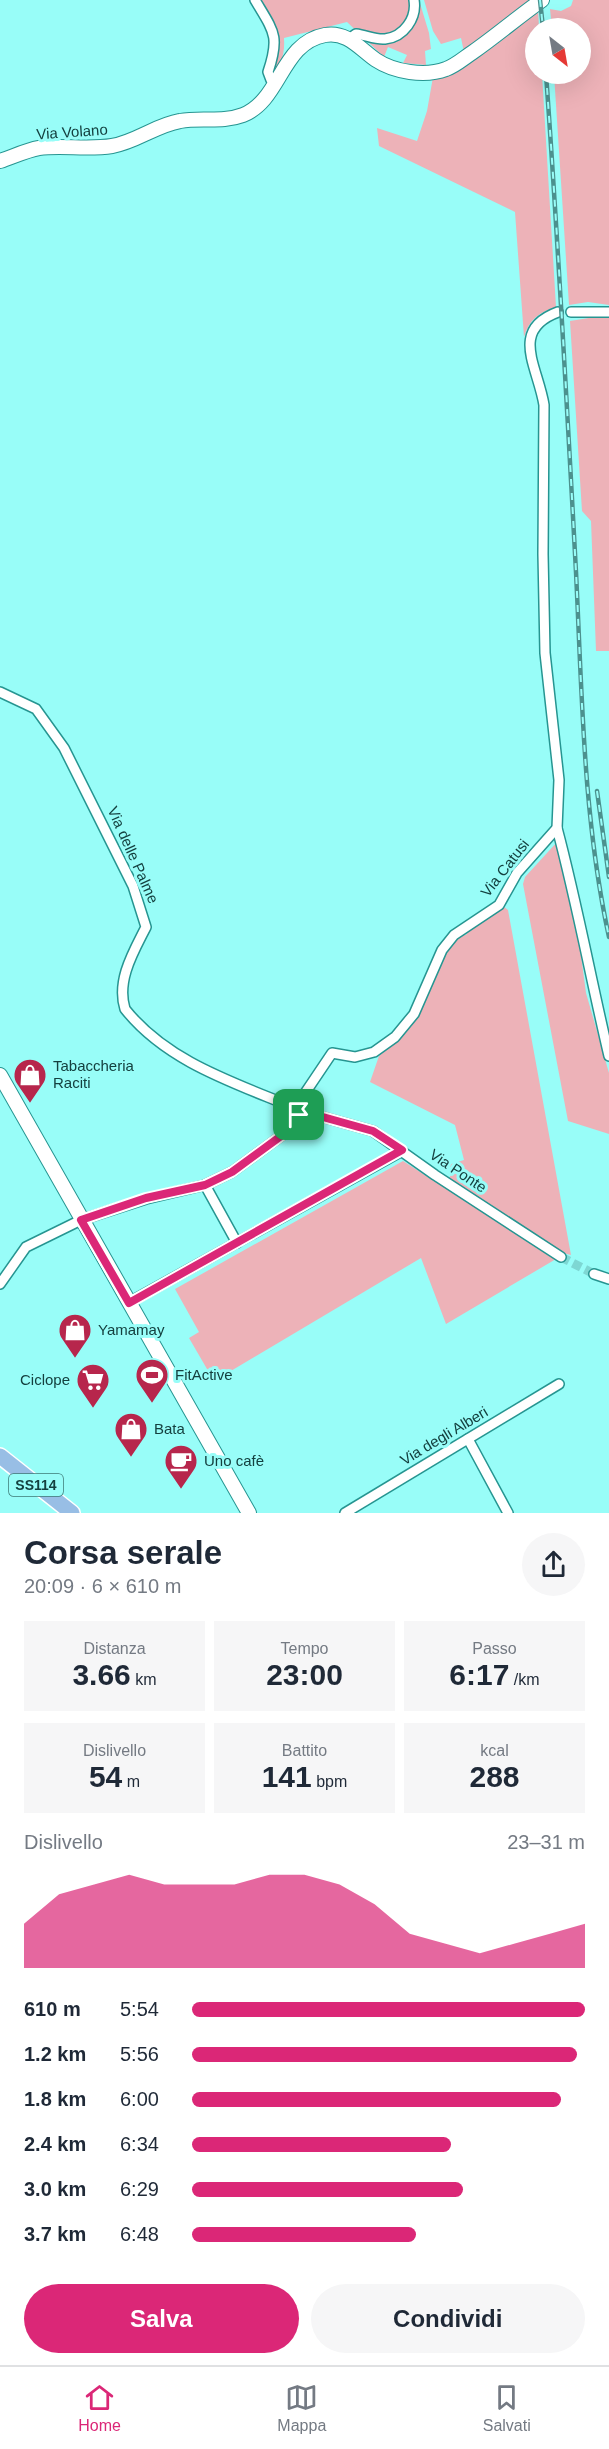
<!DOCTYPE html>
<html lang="it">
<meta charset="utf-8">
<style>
:root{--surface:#fff;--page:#f6f6f7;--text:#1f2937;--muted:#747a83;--line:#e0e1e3;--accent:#db2777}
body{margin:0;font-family:Arial,sans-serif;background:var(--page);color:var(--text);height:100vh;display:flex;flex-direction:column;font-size:22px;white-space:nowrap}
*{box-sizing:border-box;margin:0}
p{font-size:20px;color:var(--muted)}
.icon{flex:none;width:33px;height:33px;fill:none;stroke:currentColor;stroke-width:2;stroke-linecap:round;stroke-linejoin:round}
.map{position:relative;height:1513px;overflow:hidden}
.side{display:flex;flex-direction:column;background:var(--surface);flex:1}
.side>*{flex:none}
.needle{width:39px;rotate:149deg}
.controls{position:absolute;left:525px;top:18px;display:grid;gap:12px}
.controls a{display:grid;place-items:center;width:66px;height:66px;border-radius:50%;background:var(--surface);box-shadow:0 6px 24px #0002;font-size:30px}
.pin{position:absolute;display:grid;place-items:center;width:51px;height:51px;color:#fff;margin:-26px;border-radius:12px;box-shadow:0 3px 9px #0006}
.round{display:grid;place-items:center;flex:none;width:63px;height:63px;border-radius:32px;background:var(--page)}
.headline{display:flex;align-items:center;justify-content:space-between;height:102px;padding:0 24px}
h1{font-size:33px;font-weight:700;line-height:45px}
.figures{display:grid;grid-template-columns:repeat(3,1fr);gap:9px;height:102px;padding:6px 24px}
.figures div{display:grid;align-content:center;border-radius:0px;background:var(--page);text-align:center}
.figures b{font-size:30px;font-weight:700}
.figures small{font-size:16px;font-weight:400}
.figures p{font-size:16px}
.chart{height:168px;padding:12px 24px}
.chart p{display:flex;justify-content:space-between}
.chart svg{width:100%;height:108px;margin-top:6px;fill:var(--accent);opacity:.7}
.button{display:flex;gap:12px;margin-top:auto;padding:12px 24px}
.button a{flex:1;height:69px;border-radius:36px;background:var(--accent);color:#fff;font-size:24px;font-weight:700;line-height:69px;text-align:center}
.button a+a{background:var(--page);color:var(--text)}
ul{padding:0 24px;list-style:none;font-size:20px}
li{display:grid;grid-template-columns:96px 72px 1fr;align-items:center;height:45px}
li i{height:15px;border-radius:8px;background:var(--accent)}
.dock{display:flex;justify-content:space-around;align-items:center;height:84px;border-top:2px solid var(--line);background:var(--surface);font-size:16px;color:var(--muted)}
.dock a{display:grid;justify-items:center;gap:3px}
.dock .current{color:var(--accent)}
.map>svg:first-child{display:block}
</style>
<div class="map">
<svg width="609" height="1513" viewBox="0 0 609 1513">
<rect width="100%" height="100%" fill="#98fdf8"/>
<g fill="#edb2b8">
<path d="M258,0h161l10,33 2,16 -6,2 1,14 -23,-2 4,-8 -19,-8 -4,10 -37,-35 -63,16c1,15 -2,26 -12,36 11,-39 4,-40 -14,-74z"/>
<path d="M424,0h106l-66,52 -3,-14 -20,6 -8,-13z"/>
<path d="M573,0h36v305l-21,-3 -19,3 -15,-231h26v-46h-28l-2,-19 11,2 10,-5z"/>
<path d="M538,9l1,19h-3v46h6l14,233c-17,5 -27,13 -32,30l-9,-125 -136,-66 -2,-18 40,13 10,-30 6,-34 60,-34 4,1 5,-4 -1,-3z"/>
<path d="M595,317l14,1v333h-13l-5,-130 -9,-10 -12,-190z"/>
<path d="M558,841l15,55 13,97 23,80v61l-41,-13 -45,-237 2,-7z"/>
<path d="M503,906l5,4 63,345 -8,-2 -114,-75 5,-7 -6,-6 16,-5 -9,-35 -85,-43 9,-26 19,-17 52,-96 10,-8h6l3,-6z"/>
<path d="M403,1161l153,98 -110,65 -25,-66 -207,123 -25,-43 10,-6 -24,-43z"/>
</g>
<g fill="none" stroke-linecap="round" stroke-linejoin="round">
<path stroke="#7ed7d3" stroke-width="9" stroke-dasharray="9 4.5" stroke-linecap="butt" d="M561,1257l33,17"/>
<g stroke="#269591" stroke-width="12">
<g id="street">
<path d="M255,0c19,32 25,36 13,72l3,8 5,3"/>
<path d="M349,39l7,-5c10,1 19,6 29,5 19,-2 32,-21 29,-39"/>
<path d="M571,312h38"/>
<path d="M0,692l36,17 28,39 69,138 13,41c-12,24 -30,53 -21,82 42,53 110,74 170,99"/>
<path d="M557,828c20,75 34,152 52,228"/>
<path d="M295,1108l37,-55 23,4 19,-5 21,-15 19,-23 28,-64 12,-15 45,-30 18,-32 40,-45 2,-48 -14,-127 -2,-99 1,-149c-6,-38 -35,-75 14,-93"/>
<path d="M299,1115l13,-1 61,17 62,44 126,82"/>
<path d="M205,1185l32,58"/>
<path d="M594,1274l15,5"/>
<path d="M0,1284l26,-37 55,-27 65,-21 59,-14 27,-13 64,-47 4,-6 -5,-11"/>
<path d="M128,1303l274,-152"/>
<path d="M468,1439l40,74"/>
<path d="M345,1513l214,-129"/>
</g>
</g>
<g stroke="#269591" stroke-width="16">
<g id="secondary">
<path d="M0,161c12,-4 27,-11 39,-13 24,-3 49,2 73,-2 24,-4 44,-21 68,-25 21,-4 42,2 63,-6 38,-15 38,-72 82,-80 22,-4 35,14 51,25 18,12 49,17 70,9 9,-3 18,-11 27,-17 23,-16 45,-35 69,-52"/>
<path d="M0,1075l249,438"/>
</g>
</g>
<g stroke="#fff" stroke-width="18">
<path id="primary" d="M0,1456l72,57"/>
</g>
<use href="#street" stroke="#fff" stroke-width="9"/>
<use href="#secondary" stroke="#fff" stroke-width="14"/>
<use href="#primary" stroke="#98bee5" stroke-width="15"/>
<g stroke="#4c918e" stroke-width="4.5">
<g id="rail">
<path d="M540,0l3,28"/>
<path d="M546,74c12,165 21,331 30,498 6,121 7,246 33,365"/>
<path d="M597,791l12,86"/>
</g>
</g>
<use href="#rail" stroke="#98fdf8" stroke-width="2" stroke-dasharray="7" stroke-linecap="butt"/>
</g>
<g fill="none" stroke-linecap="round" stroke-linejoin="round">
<g stroke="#fff" stroke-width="12">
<path id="route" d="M312,1114l61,17 29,19 -273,153 -48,-83 65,-22 59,-13 27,-13 64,-47 4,-6 -1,-4z"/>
</g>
<use href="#route" stroke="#db2777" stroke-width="8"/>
</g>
<defs>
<g id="shop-pin" transform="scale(1.725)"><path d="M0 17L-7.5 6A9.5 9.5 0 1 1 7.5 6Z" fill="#b7264c" stroke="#98fdf8"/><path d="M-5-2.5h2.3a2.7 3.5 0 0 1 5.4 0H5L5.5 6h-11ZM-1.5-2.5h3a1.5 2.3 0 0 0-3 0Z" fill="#fff"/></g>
<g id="stadium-pin" transform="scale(1.725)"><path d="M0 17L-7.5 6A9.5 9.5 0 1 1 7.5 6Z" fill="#b7264c" stroke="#98fdf8"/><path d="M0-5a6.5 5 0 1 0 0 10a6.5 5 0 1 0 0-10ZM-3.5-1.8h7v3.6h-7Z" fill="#fff"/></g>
<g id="supermarket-pin" transform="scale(1.725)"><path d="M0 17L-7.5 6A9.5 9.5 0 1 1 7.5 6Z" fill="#b7264c" stroke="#98fdf8"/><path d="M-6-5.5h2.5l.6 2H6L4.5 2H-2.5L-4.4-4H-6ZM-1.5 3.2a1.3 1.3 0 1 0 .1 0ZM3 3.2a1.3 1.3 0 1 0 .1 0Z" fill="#fff"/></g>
<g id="cafe-pin" transform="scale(1.725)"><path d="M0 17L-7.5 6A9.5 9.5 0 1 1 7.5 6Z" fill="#b7264c" stroke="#98fdf8"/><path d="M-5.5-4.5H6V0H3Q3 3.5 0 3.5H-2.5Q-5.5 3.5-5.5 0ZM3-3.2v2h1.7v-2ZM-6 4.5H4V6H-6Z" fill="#fff"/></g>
</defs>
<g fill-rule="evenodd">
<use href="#shop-pin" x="30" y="1075"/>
<use href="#shop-pin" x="75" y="1330"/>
<use href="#stadium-pin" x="152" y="1375"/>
<use href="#supermarket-pin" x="93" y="1380"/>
<use href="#shop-pin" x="131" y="1429"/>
<use href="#cafe-pin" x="181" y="1461"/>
</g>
<g text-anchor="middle" stroke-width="6" stroke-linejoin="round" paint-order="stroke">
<rect fill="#98fdf8" stroke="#3c7976" stroke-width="1.5" x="9" y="1474" width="54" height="22" rx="4.5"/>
<g font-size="14" font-weight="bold" fill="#14403f">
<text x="36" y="1490">SS114</text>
</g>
<g font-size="15" fill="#14403f" stroke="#98fdf8">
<text transform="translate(72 132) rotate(-4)" y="5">Via Volano</text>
<text transform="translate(133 855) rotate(66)" y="5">Via delle Palme</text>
<text transform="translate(505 868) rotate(-52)" y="5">Via Catusi</text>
<text transform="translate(458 1171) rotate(34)" y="5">Via Ponte</text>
<text transform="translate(444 1436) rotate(-31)" y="5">Via degli Alberi</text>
</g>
<g font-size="15" fill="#14403f" stroke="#98fdf8" text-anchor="start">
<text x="53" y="1071">Tabaccheria<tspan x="53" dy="17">Raciti</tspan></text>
<text x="98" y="1335">Yamamay</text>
<text x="175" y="1380">FitActive</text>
<text x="70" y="1385" text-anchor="end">Ciclope</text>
<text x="154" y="1434">Bata</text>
<text x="204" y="1466">Uno cafè</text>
</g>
</g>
</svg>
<div class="controls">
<a><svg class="needle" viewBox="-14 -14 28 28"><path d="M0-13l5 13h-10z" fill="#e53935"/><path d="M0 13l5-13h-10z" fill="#747a83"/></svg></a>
</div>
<div class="pin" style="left:299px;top:1115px;background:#1e9e55"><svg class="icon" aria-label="arrive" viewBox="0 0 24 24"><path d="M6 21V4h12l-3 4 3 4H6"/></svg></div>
</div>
<section class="side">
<div class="headline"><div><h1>Corsa serale</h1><p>20:09 · 6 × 610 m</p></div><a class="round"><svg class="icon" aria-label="share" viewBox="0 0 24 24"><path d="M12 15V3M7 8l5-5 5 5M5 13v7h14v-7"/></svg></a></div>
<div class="figures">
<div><p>Distanza</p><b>3.66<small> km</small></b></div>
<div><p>Tempo</p><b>23:00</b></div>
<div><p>Passo</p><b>6:17<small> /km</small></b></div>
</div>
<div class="figures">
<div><p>Dislivello</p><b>54<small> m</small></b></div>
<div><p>Battito</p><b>141<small> bpm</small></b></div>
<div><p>kcal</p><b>288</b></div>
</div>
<div class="chart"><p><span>Dislivello</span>23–31 m</p>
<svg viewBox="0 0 160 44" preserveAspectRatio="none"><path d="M0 44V26L10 14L20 10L30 6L40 10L50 10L60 10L70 6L80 6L90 10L100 18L110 30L120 34L130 38L140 34L150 30L160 26V44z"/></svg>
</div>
<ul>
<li><b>610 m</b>5:54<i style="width:100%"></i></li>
<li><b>1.2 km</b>5:56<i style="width:98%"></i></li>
<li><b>1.8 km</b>6:00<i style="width:94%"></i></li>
<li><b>2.4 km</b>6:34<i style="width:66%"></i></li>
<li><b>3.0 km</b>6:29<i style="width:69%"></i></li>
<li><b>3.7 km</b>6:48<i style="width:57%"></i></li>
</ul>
<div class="button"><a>Salva</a><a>Condividi</a></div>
</section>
<nav class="dock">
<a class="current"><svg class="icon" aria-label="home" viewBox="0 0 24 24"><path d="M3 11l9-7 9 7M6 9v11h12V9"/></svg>Home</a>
<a><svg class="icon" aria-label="map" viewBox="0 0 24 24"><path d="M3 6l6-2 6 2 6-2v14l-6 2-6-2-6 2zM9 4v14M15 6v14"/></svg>Mappa</a>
<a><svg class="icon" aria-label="saved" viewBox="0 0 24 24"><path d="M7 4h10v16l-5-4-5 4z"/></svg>Salvati</a>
</nav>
